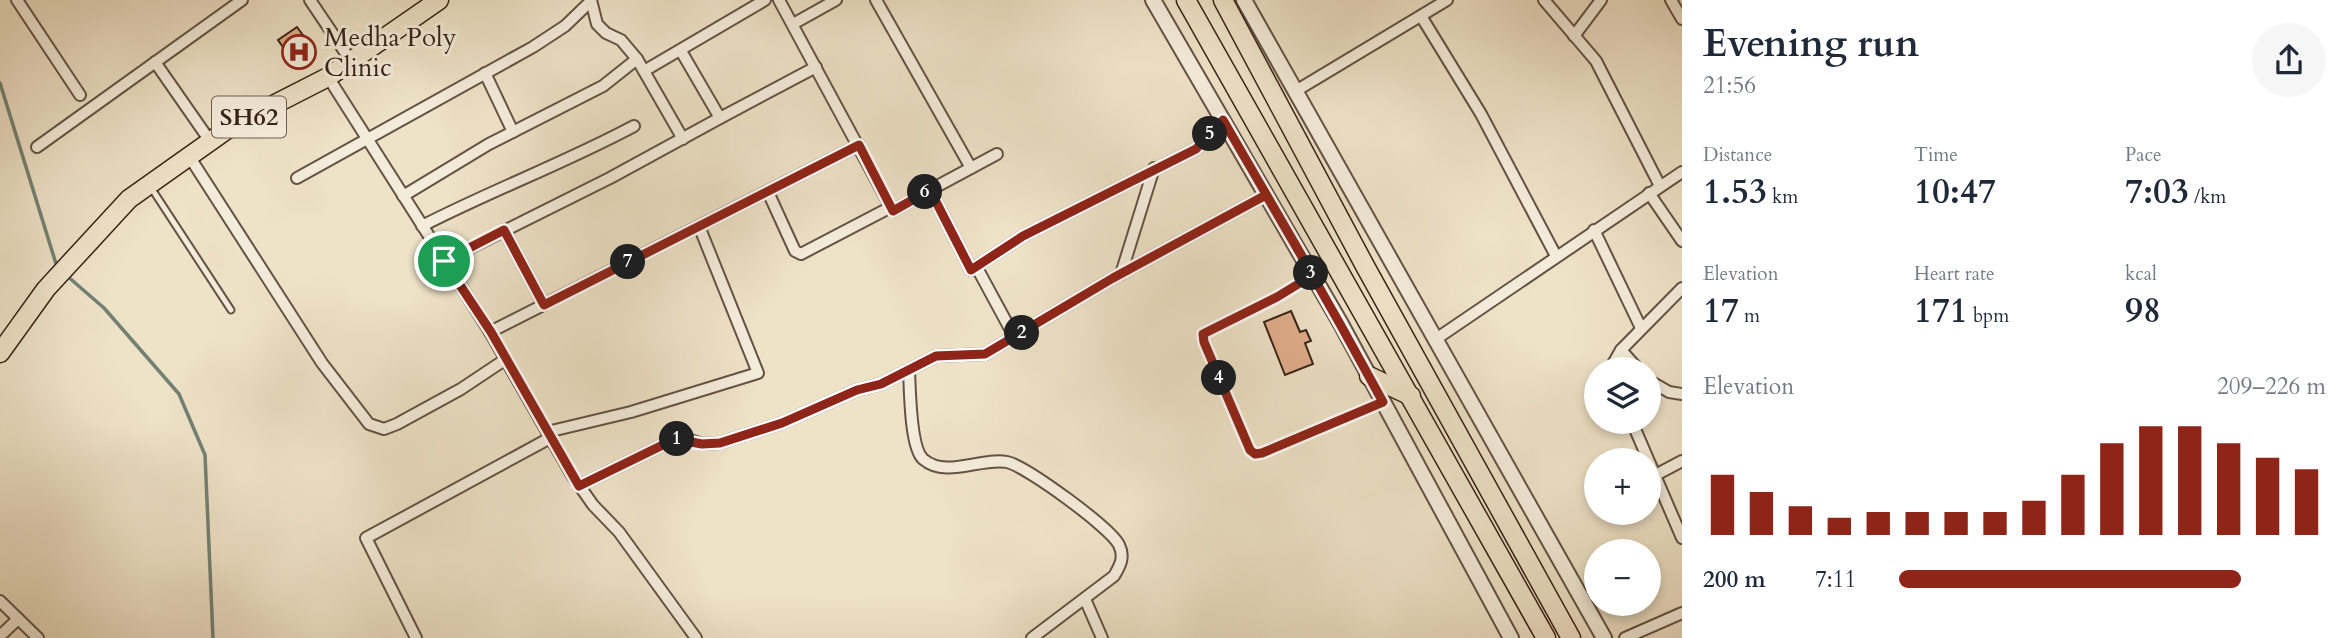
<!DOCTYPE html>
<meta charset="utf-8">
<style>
:root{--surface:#fff;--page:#f6f6f7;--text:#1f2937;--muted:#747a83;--accent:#8f2418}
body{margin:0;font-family:Cardo,serif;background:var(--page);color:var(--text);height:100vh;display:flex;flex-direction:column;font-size:26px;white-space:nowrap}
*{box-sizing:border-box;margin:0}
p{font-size:23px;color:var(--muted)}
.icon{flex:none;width:38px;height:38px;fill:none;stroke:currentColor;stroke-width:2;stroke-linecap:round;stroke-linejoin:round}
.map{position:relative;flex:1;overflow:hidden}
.details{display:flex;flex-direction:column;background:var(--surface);width:665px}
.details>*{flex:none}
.fabs{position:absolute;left:1584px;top:357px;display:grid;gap:14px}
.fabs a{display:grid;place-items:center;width:77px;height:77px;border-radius:50%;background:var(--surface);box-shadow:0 4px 10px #0003;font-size:35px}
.pin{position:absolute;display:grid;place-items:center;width:60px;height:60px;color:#fff;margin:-30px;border:4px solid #fff;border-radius:50%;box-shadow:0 2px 7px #0007}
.km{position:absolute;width:35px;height:35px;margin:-18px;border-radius:50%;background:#222;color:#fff;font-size:19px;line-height:35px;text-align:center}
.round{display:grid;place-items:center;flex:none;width:74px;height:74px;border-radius:37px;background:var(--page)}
.head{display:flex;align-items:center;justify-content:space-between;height:119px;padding:0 21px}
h1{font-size:38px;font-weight:800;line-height:52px}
.stats{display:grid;grid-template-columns:repeat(3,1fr);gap:10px;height:119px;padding:7px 21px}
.stats div{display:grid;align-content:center}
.stats b{font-size:35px;font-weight:800}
.stats small{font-size:19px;font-weight:400}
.stats p{font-size:19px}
.chart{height:196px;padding:14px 21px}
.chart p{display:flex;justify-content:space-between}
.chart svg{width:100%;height:126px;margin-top:7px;stroke:var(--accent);stroke-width:6}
ul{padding:0 21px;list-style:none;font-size:23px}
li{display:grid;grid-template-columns:112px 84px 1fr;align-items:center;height:52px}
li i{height:18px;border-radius:9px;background:var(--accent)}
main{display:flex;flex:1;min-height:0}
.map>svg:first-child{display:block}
</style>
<main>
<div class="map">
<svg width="1682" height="638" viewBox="0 0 1682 638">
<rect width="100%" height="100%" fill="#eee2c7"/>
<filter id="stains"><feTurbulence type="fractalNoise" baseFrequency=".00286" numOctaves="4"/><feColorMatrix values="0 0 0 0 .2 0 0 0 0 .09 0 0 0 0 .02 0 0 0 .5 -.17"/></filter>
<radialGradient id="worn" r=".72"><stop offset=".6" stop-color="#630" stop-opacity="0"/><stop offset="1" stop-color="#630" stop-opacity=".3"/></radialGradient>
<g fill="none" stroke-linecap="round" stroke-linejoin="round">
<g stroke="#728174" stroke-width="3.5">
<path d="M0,83l57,184"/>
<path d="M66,275l38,33 75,86 26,61 8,183"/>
</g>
</g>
<g fill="#e0ac8a" stroke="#362319" stroke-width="2">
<path d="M297,27l19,26 -19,14 -19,-27z"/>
<path d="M1291,311l9,21 6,-2 5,11 -6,2 8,21 -28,11 -21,-53z"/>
</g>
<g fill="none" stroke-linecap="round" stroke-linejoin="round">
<g stroke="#645344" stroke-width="9">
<g id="service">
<path d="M150,186l81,124"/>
<path d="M1313,275l-36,22 -74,37 1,8 46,108 5,4 7,-1 121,-51"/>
</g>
</g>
<g stroke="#645344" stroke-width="14">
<g id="minor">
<path d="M17,0l63,95"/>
<path d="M310,0l41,61"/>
<path d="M591,0l6,24 9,9 15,7 16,19 46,80"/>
<path d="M779,0l114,211 37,-21 41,80 52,-34 173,-87 27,-29"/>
<path d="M876,0l95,168"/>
<path d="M1544,0l52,61 64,125"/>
<path d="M1671,0l11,19"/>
<path d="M1421,16l60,98 75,142"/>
<path d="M793,24l43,-24"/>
<path d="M1574,36l27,-36"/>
<path d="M681,51l39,67 96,-51"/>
<path d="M155,62l55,79"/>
<path d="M644,71l121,-71"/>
<path d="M485,73l28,59"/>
<path d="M328,77l162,255 82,143 21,30 26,27 77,106"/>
<path d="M1294,92l153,-92"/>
<path d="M37,147l205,-147"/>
<path d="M189,156l133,207 47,61 15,5 13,-5 64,-35 45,-30"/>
<path d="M297,178l236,-131 32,-21 26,-25"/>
<path d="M930,190l67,-36"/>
<path d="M768,192l27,59 6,3 90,-47"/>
<path d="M1649,193l33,48"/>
<path d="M403,196l86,-52 114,-58 34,-27"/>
<path d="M422,226c70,-36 143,-63 212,-100"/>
<path d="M504,230l40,75"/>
<path d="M1594,230l47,98"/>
<path d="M444,261l166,-83 110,-60"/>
<path d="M976,266l39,72"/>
<path d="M1121,274l33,-106"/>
<path d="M490,332l369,-187"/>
<path d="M1436,339l246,-167"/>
<path d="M1621,350l17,19"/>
<path d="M1610,369l11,-19 61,-62"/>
<path d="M909,370c1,20 1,77 14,89 23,20 58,-2 84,3 19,4 104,66 112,83 6,12 1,21 -5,31l-82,62"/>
<path d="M1648,380l21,12 13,2"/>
<path d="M1632,422l50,116"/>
<path d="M547,432l84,-20 127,-39 -59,-147"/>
<path d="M1648,479l34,-18"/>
<path d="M579,486l96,-47 9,-1 18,6 18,-1 62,-20 75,-33 24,-6 55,-28 49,-2 128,-76 153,-83"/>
<path d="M1085,599l17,39"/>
<path d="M0,601l38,37"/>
<path d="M0,636l18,-17"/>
<path d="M416,638l-50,-100 184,-100"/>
<path d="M1625,638l57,-25"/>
</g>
</g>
<g stroke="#645344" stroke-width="18">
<g id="tertiary">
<path d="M1153,0l188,324 170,314"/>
<path d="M1244,0l360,638"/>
</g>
</g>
<g stroke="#362319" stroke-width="21">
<path id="primary" d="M0,353l46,-64 83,-90 103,-73 96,-49 111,-77"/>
</g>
<g stroke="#362319" stroke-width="21">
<g id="trunk">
<path d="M1186,0l360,638"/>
<path d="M1223,0l142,266 206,372"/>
<path d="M1369,376l42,20"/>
</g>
</g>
<use href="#service" stroke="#f4ecdb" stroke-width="5"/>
<use href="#minor" stroke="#f4ecdb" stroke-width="10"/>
<use href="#tertiary" stroke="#f4ecdb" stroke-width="14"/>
<use href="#primary" stroke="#eee2c7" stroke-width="18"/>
<use href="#trunk" stroke="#eee2c7" stroke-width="18"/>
</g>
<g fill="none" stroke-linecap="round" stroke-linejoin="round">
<g stroke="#fff" stroke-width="14">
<path id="route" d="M444,261l47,71 88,154 96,-47 27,5 18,-1 62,-20 75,-33 24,-6 55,-28 49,-2 128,-76 153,-83c40,68 79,137 117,207l-121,51 -7,1 -5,-4 -46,-108 -1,-8 74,-37 36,-22 -90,-155 -27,29 -173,87 -52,34 -41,-80 -37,21 -34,-66 -315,160 -40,-75 -60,31"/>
</g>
<use href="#route" stroke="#8f2418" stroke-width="9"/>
</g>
<defs>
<g id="hospital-ring" transform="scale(1.75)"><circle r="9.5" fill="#f4ecdb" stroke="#8f2418" stroke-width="1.5"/><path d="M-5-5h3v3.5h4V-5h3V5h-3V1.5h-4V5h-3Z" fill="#8f2418"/></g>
</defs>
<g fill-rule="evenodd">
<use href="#hospital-ring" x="299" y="52"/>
</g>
<g text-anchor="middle" stroke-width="6" stroke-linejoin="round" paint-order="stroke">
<rect fill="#f4ecdb" stroke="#6f5f53" stroke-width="2" x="212" y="96.5" width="74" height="41" rx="5"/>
<g font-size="24" font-weight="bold" fill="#362319">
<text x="249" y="125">SH62</text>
</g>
<g font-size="26" fill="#362319" stroke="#f4ecdb" text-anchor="start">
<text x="324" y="46">Medha Poly<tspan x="324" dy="30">Clinic</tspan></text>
</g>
</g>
<rect width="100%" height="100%" filter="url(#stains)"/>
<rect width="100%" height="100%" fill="url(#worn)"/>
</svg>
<div class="fabs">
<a><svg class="icon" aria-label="layers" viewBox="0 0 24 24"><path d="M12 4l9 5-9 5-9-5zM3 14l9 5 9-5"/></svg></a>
<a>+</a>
<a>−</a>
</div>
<div class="pin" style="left:444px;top:261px;background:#1e9e55"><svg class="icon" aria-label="arrive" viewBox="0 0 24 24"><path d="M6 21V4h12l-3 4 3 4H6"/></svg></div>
<b class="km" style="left:677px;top:439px">1</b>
<b class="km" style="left:1022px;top:333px">2</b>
<b class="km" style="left:1311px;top:273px">3</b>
<b class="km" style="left:1219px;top:378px">4</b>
<b class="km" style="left:1210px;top:134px">5</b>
<b class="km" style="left:925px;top:192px">6</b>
<b class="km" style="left:628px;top:262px">7</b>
</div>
<section class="details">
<div class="head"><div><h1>Evening run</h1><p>21:56</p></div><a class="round"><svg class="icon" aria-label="share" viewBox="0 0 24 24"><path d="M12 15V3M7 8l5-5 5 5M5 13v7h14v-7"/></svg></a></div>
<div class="stats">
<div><p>Distance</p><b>1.53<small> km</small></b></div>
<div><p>Time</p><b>10:47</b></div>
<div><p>Pace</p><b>7:03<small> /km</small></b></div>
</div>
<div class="stats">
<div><p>Elevation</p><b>17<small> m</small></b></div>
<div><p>Heart rate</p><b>171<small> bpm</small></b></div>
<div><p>kcal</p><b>98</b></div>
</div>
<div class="chart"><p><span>Elevation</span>209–226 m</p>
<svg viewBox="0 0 160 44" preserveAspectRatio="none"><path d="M5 44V23M15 44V29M25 44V34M35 44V38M45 44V36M55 44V36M65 44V36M75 44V36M85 44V32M95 44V23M105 44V12M115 44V6M125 44V6M135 44V12M145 44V17M155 44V21"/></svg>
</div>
<ul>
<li><b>200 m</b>7:11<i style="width:80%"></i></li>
</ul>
</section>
</main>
